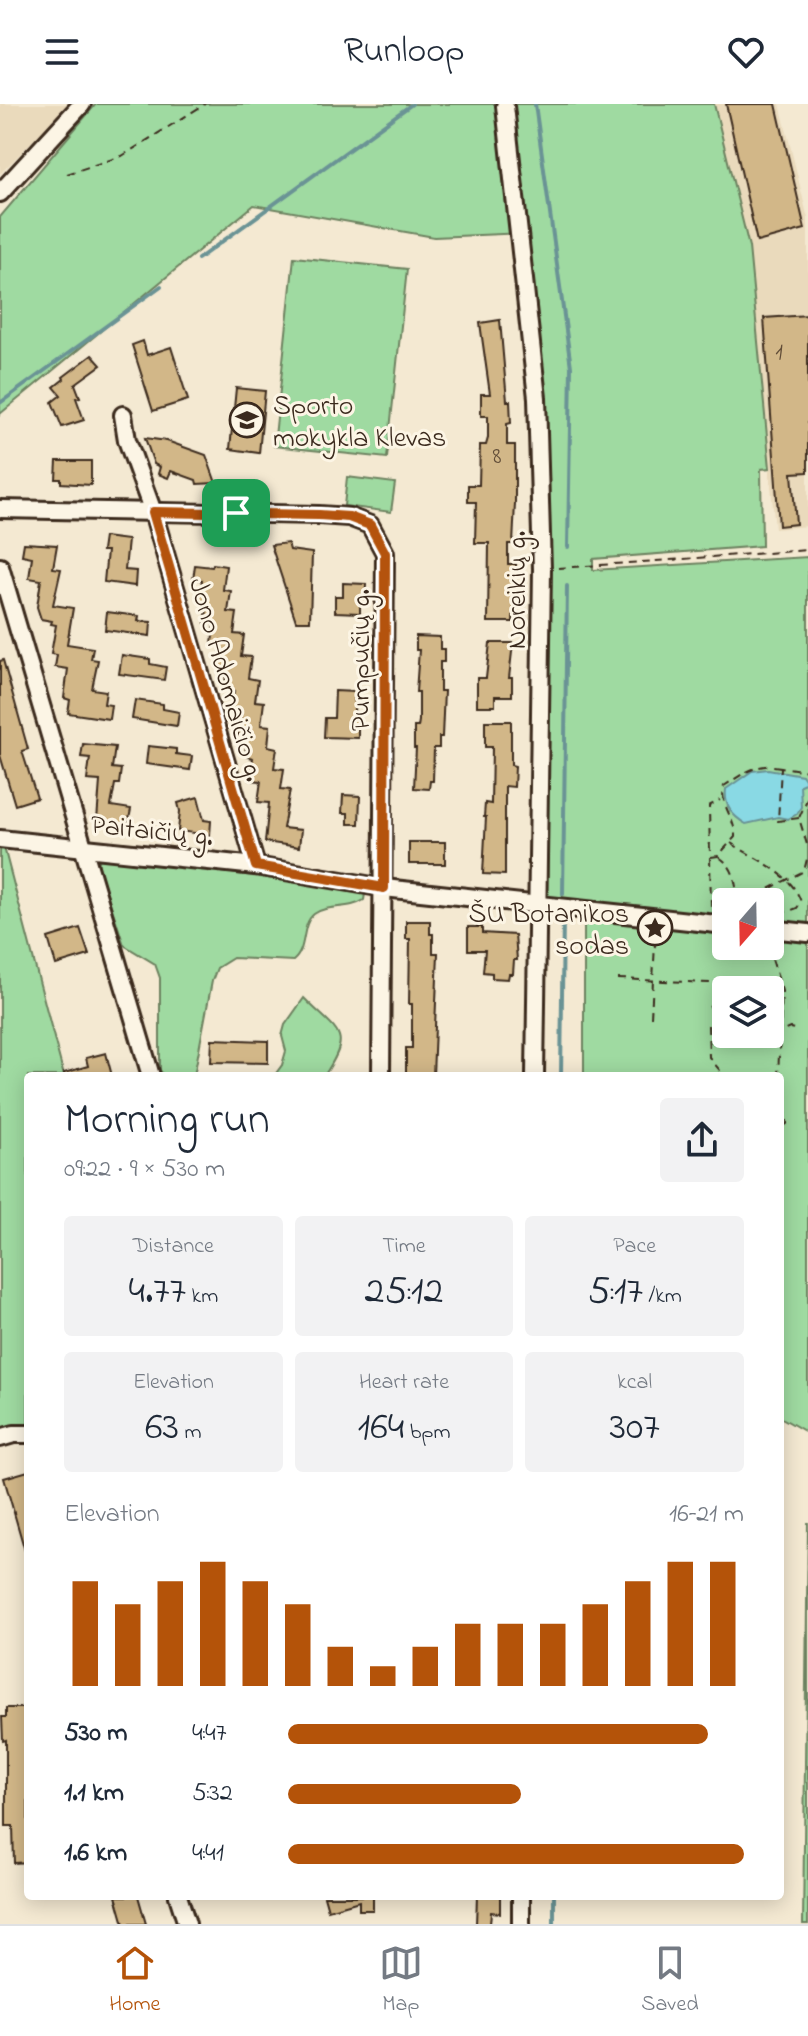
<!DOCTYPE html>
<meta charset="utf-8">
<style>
:root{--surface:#fff;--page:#f2f2f3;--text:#1f2937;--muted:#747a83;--line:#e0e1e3;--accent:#b45309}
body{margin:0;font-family:"Indie Flower",sans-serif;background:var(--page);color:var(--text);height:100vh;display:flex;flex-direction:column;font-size:30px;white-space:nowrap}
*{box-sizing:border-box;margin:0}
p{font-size:26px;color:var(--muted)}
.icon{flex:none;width:44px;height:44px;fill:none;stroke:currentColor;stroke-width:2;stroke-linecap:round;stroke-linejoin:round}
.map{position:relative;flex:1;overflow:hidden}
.panel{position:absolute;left:24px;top:968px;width:760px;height:828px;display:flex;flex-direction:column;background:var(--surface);border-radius:8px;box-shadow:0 4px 20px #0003}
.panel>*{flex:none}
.needle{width:52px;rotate:200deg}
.fabs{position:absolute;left:712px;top:784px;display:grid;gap:16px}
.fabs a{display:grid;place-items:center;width:72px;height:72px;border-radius:8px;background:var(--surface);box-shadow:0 4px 20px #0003;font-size:40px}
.pin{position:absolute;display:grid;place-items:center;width:68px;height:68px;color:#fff;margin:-34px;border-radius:16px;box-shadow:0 4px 12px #0006}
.round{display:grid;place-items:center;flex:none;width:84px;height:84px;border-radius:8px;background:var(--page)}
.overview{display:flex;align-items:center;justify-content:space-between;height:136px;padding:0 40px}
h1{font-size:44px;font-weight:600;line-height:60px}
.stats{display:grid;grid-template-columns:repeat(3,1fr);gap:12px;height:136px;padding:8px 40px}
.stats div{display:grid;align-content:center;border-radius:8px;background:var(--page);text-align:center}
.stats b{font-size:40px;font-weight:600}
.stats small{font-size:22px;font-weight:400}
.stats p{font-size:22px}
.chart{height:224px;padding:16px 40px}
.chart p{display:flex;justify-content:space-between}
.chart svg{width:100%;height:144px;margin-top:8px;stroke:var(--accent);stroke-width:6}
ul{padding:0 40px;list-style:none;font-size:26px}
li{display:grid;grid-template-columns:128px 96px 1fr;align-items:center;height:60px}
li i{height:20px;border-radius:10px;background:var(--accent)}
header{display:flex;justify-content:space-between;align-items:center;height:104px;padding:0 40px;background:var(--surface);font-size:36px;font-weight:600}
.dock{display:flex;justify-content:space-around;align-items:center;height:112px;border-top:2px solid var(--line);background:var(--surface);font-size:22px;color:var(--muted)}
.dock a{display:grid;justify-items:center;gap:4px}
.dock .selected{color:var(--accent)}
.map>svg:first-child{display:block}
</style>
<header><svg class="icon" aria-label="menu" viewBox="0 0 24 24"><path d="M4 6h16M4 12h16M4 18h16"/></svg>Runloop<svg class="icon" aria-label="heart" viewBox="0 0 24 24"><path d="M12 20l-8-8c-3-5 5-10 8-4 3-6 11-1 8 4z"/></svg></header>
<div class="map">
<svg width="808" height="1820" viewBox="0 0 808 1820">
<rect width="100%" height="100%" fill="#f4e9d2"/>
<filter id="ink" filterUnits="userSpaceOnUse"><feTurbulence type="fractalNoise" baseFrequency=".0125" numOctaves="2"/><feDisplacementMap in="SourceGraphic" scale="16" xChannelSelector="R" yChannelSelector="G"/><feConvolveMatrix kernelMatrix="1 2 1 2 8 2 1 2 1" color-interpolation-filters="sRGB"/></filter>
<g filter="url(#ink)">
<g fill="#eadabc">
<path d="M0,0h69l-69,70z"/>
<path d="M714,0h66l28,115v307l-33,3 -26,-282z"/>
</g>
<g fill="#9fdaa1" stroke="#6d8260" stroke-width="2" fill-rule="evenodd">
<path d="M96,0h618l35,143 21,221 -9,1 1,77 -169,13v11l215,-13v876l-28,-16v-341h-196v-170l-38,-5 3,-343 -26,-325 -89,4 -180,-32 -254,209v-197zM726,798h44v44h-44zM726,886h44v44h-44z"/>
<path d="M294,153l113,12 -20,189 -113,-12z"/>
<path d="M347,373l48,6 -4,29 -47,-6z"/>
<path d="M0,728l64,244h-36v358l-28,4z"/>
<path d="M103,751l256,36 6,3 -1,6c-14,10 -37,4 -50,14 -14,11 -6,35 -21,47l-60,-3 -16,10 -5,13 -18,95h-31l-3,-6v-92l-5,-14 -31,-19 -26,-79 2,-9z"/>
<path d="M304,894c34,35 50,33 20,78h-50l8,-11 4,-14 -4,-15 3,-11z"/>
<path d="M808,1418v402h-5z"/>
</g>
<path fill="#89d9e4" stroke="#6a9395" stroke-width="2" d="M768,665l34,6 5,7 -7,3 1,22 -4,7 -9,5 -10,-2 -32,7c-14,-8 -22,-18 -20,-35l26,-18z"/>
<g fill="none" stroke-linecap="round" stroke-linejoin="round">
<g stroke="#6a9395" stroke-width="4">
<path d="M535,0l36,263 -3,180"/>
<path d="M198,155l214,-155"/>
<path d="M0,299l161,-117"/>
<path d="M563,790l4,-308"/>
<path d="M561,972l2,-160"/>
<path d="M554,1820v-28"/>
</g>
</g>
<g fill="#d2b788" stroke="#3b2a1e" stroke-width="2">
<path d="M726,0h50l29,125 -48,13z"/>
<path d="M808,211v157l-16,1 4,51 -17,2 -15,-208z"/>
<path d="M500,216l7,81h3l1,22 -4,1v21h8v58l-2,41h-5v20h8l-3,58h-25l1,-79h-14l1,-41h-8v-17h11l1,-40h6l2,-7v-22h-7v-22h9l-10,-71z"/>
<path d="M143,237l4,14 24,-8 17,53 -35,11 -21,-66z"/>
<path d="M92,251l9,10 -26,19 5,13 -4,1 8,22 -22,7 -10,-25 9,-7 -7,-8 10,-8 -1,-2z"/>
<path d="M236,284l29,3 -6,62 -29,-4z"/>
<path d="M145,334l22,3 39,14 10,28 -19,1 -1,-4 -25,-9 -3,7 -10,-4 2,-7 -6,-3z"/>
<path d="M57,357h34v24l-30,-2v-4h-5z"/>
<path d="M104,433l24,3 -3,30 11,1 -1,15 -31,-4 3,-31h-5z"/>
<path d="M24,439l33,2 -4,23 8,1 -8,36 20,3 -6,36 26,4 -2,11 7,1 -6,29 14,2 -2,13 7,1 -2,14 -41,-6 2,-13 -6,-2 4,-29 -13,-2 2,-12 -6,-1 5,-29 -5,-1 1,-3 -11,-2 -4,-12 4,-27 -12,-2 3,-21 -10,-2z"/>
<path d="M288,439l2,7 22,3 -2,68h-14l-25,-76z"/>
<path d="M213,460l13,2 -3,24 8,1 -3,21 9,1 -3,21 10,1 -3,21 10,1 -3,21 10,2 -3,21 9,1 -3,23 9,1 -2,20 9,2 -3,20 10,1 -3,20 9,1 -7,38 18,2 -2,17 -34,-5 4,-39 -11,-1 3,-21 -11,-1 3,-22 -8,-2 2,-20 -9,-1 3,-20 -10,-1 3,-23 -10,-1 3,-22 -9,-1 3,-20 -9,-2 2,-21 -9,-1 3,-21 -9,-1 3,-21 -9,-1 2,-14 17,2z"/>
<path d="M343,479l23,1 -1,22h-5v7l-25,-1v-16h8z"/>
<path d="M107,508l32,4 -1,5 13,1 -1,14 -45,-6z"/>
<path d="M416,532l24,1v12h4v13h-4v29h4l-2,46h-3v11h-5l-1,33h-3l-1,8 -15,-1 2,-40h-2v-21h4l1,-6v-29h-3l3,-42h-3z"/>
<path d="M490,539h23l-4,35h3v18h-17v10h-18v-28h9z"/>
<path d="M122,551l28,4v5l16,3 -2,13 -45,-6z"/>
<path d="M3,556l25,89 -6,2 15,47 -22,7 -15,-50v-94z"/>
<path d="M335,587l20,1 -1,20 4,1v25l-34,-1 1,-19h9z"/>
<path d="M135,596l28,4v5l16,3 -2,14 -45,-7z"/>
<path d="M485,617h26v44l4,1 -1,21 -9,-1v89l-22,-1 3,-57h-2l1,-14 6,1 1,-57h-7z"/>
<path d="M83,640l32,3 -3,21 9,1 -2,15h-4l-4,22 20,3 -3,16 -31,-4 3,-40 -13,-1 3,-22 -9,-1z"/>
<path d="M148,642l28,3v5l16,2 -2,14 -44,-6z"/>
<path d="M343,691l17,1 -1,28h-11v-11h-6z"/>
<path d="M198,693l6,23 7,1 -1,14 -32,-4 2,-20 -2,-8z"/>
<rect x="409" y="738" width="36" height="22"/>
<path d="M406,817h24v13h3v19h5l-5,123h-27v-28h6v-44h-3l1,-65h-4z"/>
<path d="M468,823h14v6l33,2 2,25h-3l-1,14h-4l-1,5 -16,-1v-5l-9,-1 2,-22h-17z"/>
<path d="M80,824l9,27 -33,10 -8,-27z"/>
<path d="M212,935l56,2v22l-57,-1z"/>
<path d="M106,949l6,23h-48v-3l24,-7 -2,-8z"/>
<path d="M28,1367v79l-3,1 -21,-73z"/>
<path d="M6,1604h19v14h3v140l-14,1 -1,-37h-7v-86l-3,1 -1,-24h4z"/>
<path d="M116,1792h22l8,28h-22z"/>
<path d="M324,1792h49v14h-14v-9l-31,9z"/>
<path d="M477,1792h23v17l-9,-1 -1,12h-14z"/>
</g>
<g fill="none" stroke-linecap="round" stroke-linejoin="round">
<g stroke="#3b2a1e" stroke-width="22">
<g id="street">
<path d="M505,2l32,292 5,171 -7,507"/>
<path d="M0,89l82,-89"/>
<path d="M123,311l4,25 26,72 103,354"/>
<path d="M0,405l319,6 30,2 21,8 15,28 -4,523"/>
<path d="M0,463l151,509"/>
<path d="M0,735l256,27 128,22 342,37"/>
<path d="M770,825l38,4"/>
<path d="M0,1334l14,-4h14"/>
<path d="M178,1792l9,28"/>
<path d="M521,1792v28"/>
</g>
</g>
<g stroke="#3b2a1e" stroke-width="2" stroke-dasharray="8 6" stroke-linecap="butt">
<path d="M67,70l55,-18 83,-52"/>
<path d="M558,464l250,-18"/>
<path d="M808,693l-9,21 9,30"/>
<path d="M799,714l-21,3 3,-54 27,4"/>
<path d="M731,739c24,16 61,30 70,59l-4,6 -10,4 -17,-2"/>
<path d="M711,753l7,-1 17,-19c1,-19 -16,-31 -11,-51 20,-13 33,-24 57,-19"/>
<path d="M719,753c18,12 15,26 20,45"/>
<path d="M768,798l1,-13 35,-18 4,-16"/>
<path d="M711,803l-2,-101 11,-6"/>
<path d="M768,842l14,45 -4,85"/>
<path d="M618,875l92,4"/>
<path d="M709,902l8,5 1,5 -10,9 1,32 13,16"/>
<path d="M651,913l4,-73"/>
<path d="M718,913l3,17h34"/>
<path d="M770,917l3,6"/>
<path d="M773,924l8,4 9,-4 9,2"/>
<path d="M761,930h8"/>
<path d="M780,1006l7,4v10l-7,4"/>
</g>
<use href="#street" stroke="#fcf5e5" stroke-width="16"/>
</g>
</g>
<g fill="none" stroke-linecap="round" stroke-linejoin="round" filter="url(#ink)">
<g stroke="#fff" stroke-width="16">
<path id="route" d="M153,408l166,3 30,2 21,8 15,28 -1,335 -128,-22z"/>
</g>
<use href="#route" stroke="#b45309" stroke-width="10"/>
</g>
<defs>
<g id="school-ring" transform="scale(1.8)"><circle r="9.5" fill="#fcf5e5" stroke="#3b2a1e" stroke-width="1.5"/><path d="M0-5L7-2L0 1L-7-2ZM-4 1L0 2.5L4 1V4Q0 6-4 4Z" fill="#3b2a1e"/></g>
<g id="sight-ring" transform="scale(1.8)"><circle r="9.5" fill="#fcf5e5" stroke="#3b2a1e" stroke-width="1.5"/><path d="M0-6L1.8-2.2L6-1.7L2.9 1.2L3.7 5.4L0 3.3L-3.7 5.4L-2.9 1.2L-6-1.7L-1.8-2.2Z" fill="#3b2a1e"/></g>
</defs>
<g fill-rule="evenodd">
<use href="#school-ring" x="247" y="316"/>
<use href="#sight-ring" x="655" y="824"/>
</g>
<g text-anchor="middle" stroke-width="6" stroke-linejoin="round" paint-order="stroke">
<g font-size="24" fill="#614d38">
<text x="779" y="255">1</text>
<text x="497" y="359">8</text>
</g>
<g font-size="28" fill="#3b2a1e" stroke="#fcf5e5" text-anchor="start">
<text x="273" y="310">Sporto<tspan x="273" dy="32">mokykla Klevas</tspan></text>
<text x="629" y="818" text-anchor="end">ŠU Botanikos<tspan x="629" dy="32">sodas</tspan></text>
</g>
<g font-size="28" fill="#3b2a1e" stroke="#fcf5e5">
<text transform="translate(515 486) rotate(-90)" y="10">Noreikių g.</text>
<text transform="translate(359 556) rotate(-90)" y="10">Pumpučių g.</text>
<text transform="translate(228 575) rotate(74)" y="10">Jono Adomaičio g.</text>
<text transform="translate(152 725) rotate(6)" y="10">Paitaičių g.</text>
</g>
</g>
</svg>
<div class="fabs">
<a><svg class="needle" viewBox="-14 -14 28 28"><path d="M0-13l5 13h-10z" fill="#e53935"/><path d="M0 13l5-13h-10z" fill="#747a83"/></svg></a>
<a><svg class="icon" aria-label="layers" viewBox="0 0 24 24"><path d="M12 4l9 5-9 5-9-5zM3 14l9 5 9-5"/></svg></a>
</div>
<div class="pin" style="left:236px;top:409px;background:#1e9e55"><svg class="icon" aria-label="arrive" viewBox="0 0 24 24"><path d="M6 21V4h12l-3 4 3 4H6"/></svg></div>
<section class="panel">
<div class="overview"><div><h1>Morning run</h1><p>09:22 · 9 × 530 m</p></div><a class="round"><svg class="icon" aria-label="share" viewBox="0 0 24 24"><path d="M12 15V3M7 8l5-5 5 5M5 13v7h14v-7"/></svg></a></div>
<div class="stats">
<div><p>Distance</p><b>4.77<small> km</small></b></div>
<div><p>Time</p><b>25:12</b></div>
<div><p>Pace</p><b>5:17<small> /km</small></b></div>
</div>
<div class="stats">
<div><p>Elevation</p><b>63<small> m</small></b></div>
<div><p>Heart rate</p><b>164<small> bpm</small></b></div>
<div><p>kcal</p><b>307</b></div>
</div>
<div class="chart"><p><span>Elevation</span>16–21 m</p>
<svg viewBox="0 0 160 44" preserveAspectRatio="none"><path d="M5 44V12M15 44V19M25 44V12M35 44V6M45 44V12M55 44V19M65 44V32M75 44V38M85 44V32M95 44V25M105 44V25M115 44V25M125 44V19M135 44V12M145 44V6M155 44V6"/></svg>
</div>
<ul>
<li><b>530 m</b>4:47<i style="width:92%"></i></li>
<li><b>1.1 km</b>5:32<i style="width:51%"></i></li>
<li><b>1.6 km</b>4:41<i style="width:100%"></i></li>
</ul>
</section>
</div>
<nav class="dock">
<a class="selected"><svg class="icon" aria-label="home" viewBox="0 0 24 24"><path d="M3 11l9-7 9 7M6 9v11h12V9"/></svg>Home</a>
<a><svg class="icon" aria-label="map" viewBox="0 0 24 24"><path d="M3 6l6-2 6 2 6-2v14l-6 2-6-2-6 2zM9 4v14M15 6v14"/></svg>Map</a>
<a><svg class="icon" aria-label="saved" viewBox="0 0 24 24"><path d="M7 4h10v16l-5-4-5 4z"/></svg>Saved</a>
</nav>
